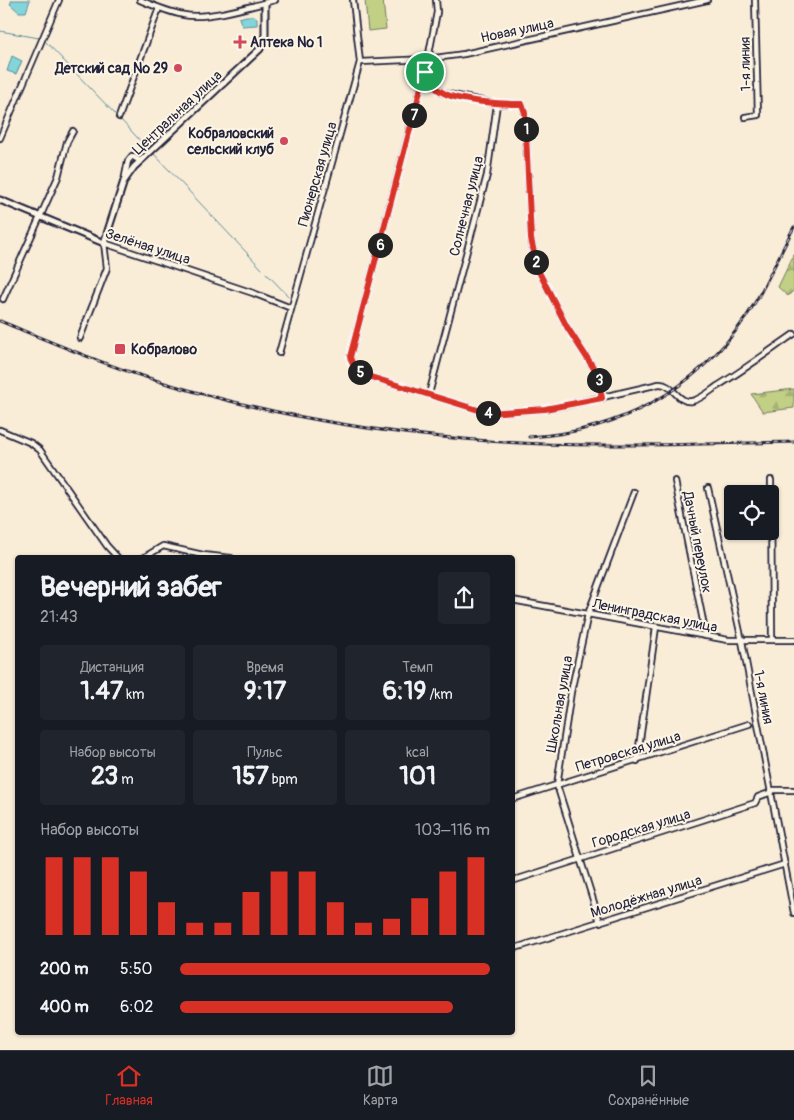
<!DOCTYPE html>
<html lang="ru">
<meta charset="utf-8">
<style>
:root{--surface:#171b24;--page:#20242c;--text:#f1f3f6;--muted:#9ea1a6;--line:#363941;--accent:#d93025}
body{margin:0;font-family:Pangolin,sans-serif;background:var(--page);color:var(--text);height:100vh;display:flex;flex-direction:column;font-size:19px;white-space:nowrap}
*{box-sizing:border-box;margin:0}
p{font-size:16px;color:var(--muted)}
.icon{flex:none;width:28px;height:28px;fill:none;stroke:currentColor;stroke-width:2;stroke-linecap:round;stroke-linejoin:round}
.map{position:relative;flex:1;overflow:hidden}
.details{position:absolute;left:15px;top:555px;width:500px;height:480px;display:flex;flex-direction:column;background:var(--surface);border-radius:5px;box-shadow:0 1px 4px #0004}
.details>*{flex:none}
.tools{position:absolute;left:724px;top:485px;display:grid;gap:10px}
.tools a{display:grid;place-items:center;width:55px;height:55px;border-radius:5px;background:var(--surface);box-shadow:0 1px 4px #0004;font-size:25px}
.pin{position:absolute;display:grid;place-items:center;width:42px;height:42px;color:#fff;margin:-21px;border:2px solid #fff;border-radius:50%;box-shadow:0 1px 5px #0007}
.km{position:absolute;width:25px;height:25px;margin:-12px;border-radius:50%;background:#222;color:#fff;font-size:14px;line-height:25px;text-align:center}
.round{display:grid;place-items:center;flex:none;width:52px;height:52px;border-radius:5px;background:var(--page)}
.headline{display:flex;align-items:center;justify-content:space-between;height:85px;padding:0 25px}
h1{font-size:28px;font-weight:800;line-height:38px}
.stats{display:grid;grid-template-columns:repeat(3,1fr);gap:8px;height:85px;padding:5px 25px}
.stats div{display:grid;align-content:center;border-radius:5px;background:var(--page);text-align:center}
.stats b{font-size:25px;font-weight:800}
.stats small{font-size:14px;font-weight:400}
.stats p{font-size:14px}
.chart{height:140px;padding:10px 25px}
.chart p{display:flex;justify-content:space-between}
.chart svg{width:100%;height:90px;margin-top:5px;stroke:var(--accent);stroke-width:6}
ul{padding:0 25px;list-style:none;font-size:16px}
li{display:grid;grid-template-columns:80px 60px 1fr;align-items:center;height:38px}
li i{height:12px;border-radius:6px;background:var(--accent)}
.menu{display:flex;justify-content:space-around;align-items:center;height:70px;border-top:1px solid var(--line);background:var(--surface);font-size:14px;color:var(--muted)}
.menu a{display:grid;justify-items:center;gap:2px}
.menu .active{color:var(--accent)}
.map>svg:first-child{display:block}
</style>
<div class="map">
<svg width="794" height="1050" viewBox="0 0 794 1050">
<defs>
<pattern id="forest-firs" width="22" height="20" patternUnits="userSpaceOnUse" patternTransform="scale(1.25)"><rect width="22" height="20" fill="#c2d085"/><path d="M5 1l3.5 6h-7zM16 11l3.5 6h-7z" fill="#a6b274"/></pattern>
</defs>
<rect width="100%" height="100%" fill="#faedd8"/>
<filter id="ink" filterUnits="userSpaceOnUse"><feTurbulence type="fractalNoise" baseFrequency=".02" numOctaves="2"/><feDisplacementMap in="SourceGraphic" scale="10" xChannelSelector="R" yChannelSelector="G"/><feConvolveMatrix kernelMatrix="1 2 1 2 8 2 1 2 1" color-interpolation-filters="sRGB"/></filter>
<g filter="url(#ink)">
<path fill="#c2d085" stroke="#727960" d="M365,0h18l3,29 -18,2z"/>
<g fill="url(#forest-firs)" stroke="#727960">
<path d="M794,254v36l-6,6 -10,-9z"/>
<path d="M794,389v19l-31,4 -12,-18z"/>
</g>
<g fill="#83d5da" stroke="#5c8d9a">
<path d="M12,0h18l-4,12h-7l-9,-8z"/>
<path d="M246,16h8l3,2v7l-15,1 -3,-8z"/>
<path d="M12,56l10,5 -6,13 -9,-3z"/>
</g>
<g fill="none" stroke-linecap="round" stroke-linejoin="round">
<g stroke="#5c8d9a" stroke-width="1">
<path d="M0,31l39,7"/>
<path d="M46,42l70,73"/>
<path d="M121,120l25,27"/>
<path d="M154,154l108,115"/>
<path d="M266,273l24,25"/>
</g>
<g stroke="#22223b" stroke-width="8">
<g id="minor">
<path d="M140,0c14,6 28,12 44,15 23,5 68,-9 91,-15"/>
<path d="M436,0l1,12 -9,47 -78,298 5,11 16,9 117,36 57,-4 23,-4 91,-21c14,-1 19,20 33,17 9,-2 17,-9 24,-14 26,-16 52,-35 78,-53"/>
<path d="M360,62l68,-3 36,-5 243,-54"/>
<path d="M425,71l9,15 9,7 54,11 -10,71 -58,219"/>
<path d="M497,104h25l3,9 6,126 7,31 29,57 26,40 5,11 4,20"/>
<path d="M119,117l40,-109"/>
<path d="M745,117l13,-2 -3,-115"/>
<path d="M0,138l59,-138"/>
<path d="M124,181l4,-20 4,-5 8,5"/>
<path d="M3,299l55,-122 9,-35 6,-11"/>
<path d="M80,338l27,-70 -3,-25 149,50 38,15"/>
<path d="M279,353l81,-291 -7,-62"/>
<path d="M0,430l31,13 9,7 67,96 11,12"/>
<path d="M771,480l1,160"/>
<path d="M675,481l31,155"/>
<path d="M708,488l34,153 52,272"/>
<path d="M143,558l20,-12 40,9 28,3"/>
<path d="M512,600l216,40h66"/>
<path d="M637,761l19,-134"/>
<path d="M771,790h23"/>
<path d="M512,799l237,-75"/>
<path d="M512,881l243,-78 3,-6 14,-5"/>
<path d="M600,922l-43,-137 14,-93 17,-78 46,-122"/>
<path d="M512,949l273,-85"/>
</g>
</g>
<g stroke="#22223b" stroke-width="9">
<path id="tertiary" d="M0,200l104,43 20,-62 10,-14 126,-118 5,-13v-33"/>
</g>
<use href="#minor" stroke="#fcf5e5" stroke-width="4.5"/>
<use href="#tertiary" stroke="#fcf5e5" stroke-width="5"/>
<g stroke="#22223b" stroke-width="3">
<g id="rail">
<path d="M0,321c44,18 88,37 133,52 106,35 219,57 331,66 109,10 220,5 330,3"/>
<path d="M529,437c89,-5 166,-46 217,-120 19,-28 32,-60 48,-90"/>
</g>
</g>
<use href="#rail" stroke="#fcf5e5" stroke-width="1" stroke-dasharray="4" stroke-linecap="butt"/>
</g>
</g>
<g fill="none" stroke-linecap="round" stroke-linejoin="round" filter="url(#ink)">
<g stroke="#fff" stroke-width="10">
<path id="route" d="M425,72c4,8 8,16 17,20 16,10 61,12 80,12l3,9 6,126 7,31 29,57 26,40 5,11 4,20 -57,11 -57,4 -117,-36c-10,-5 -18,-8 -21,-20z"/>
</g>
<use href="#route" stroke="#d93025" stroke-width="6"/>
</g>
<g fill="#d1495b" stroke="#fcf5e5" stroke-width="2">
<path d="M237.5 34.5h5v5h5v5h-5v5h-5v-5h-5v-5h5z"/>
<circle cx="178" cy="68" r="5"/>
<circle cx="284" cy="141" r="5"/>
<rect x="114" y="343" width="12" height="12" rx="2.5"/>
</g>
<g text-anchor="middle" stroke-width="4" stroke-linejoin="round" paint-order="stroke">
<g font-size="14" fill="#22223b" stroke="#fcf5e5">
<text transform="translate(517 30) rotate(-12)" y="5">Новая улица</text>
<text transform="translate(745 64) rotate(-91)" y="5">1-я линия</text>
<text transform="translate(177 112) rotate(-43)" y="5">Центральная улица</text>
<text transform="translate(317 174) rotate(-74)" y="5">Пионерская улица</text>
<text transform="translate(466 206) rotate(-76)" y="5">Солнечная улица</text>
<text transform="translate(148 246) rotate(18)" y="5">Зелёная улица</text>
<text transform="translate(698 542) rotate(79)" y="5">Дачный переулок</text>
<text transform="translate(655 615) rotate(11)" y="5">Ленинградская улица</text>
<text transform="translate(764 697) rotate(79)" y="5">1-я линия</text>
<text transform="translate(559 704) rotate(-80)" y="5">Школьная улица</text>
<text transform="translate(628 751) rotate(-17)" y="5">Петровская улица</text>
<text transform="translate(641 828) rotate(-17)" y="5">Городская улица</text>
<text transform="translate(646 896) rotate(-17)" y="5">Молодёжная улица</text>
</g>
<g font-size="14" font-weight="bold" fill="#22223b" stroke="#fcf5e5" text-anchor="start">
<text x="250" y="47">Аптека № 1</text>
<text x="168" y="73" text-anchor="end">Детский сад № 29</text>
<text x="274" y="138" text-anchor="end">Кобраловский<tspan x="274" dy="16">сельский клуб</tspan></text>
<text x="131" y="354">Кобралово</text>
</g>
</g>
</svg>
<div class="tools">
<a><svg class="icon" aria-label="locate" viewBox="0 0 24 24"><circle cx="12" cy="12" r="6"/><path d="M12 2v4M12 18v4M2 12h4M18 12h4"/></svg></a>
</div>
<div class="pin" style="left:425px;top:72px;background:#1e9e55"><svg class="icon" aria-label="arrive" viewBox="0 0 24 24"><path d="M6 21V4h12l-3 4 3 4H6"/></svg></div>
<b class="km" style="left:526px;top:129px">1</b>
<b class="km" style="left:536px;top:262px">2</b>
<b class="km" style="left:599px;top:380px">3</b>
<b class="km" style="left:488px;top:413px">4</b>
<b class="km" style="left:360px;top:372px">5</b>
<b class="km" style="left:380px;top:245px">6</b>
<b class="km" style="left:414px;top:115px">7</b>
<section class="details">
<div class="headline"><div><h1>Вечерний забег</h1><p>21:43</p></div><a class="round"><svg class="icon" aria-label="share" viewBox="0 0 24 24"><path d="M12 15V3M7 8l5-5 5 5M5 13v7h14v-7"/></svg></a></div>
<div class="stats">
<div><p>Дистанция</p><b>1.47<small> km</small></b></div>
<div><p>Время</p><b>9:17</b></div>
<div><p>Темп</p><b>6:19<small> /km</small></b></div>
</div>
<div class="stats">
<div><p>Набор высоты</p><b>23<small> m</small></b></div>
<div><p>Пульс</p><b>157<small> bpm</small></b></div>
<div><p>kcal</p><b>101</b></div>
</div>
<div class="chart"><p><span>Набор высоты</span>103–116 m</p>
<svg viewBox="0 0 160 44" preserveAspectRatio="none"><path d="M5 44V6M15 44V6M25 44V6M35 44V13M45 44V28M55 44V38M65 44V38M75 44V23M85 44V13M95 44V13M105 44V28M115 44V38M125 44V36M135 44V26M145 44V13M155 44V6"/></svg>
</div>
<ul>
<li><b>200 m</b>5:50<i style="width:100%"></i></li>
<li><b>400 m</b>6:02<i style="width:88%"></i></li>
</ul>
</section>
</div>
<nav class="menu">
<a class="active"><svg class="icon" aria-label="home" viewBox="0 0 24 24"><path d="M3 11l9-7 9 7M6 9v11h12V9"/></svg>Главная</a>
<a><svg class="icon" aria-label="map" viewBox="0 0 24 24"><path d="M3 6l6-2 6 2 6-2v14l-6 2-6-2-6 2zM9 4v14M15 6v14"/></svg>Карта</a>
<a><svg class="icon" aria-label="saved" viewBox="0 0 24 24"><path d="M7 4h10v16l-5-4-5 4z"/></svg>Сохранённые</a>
</nav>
